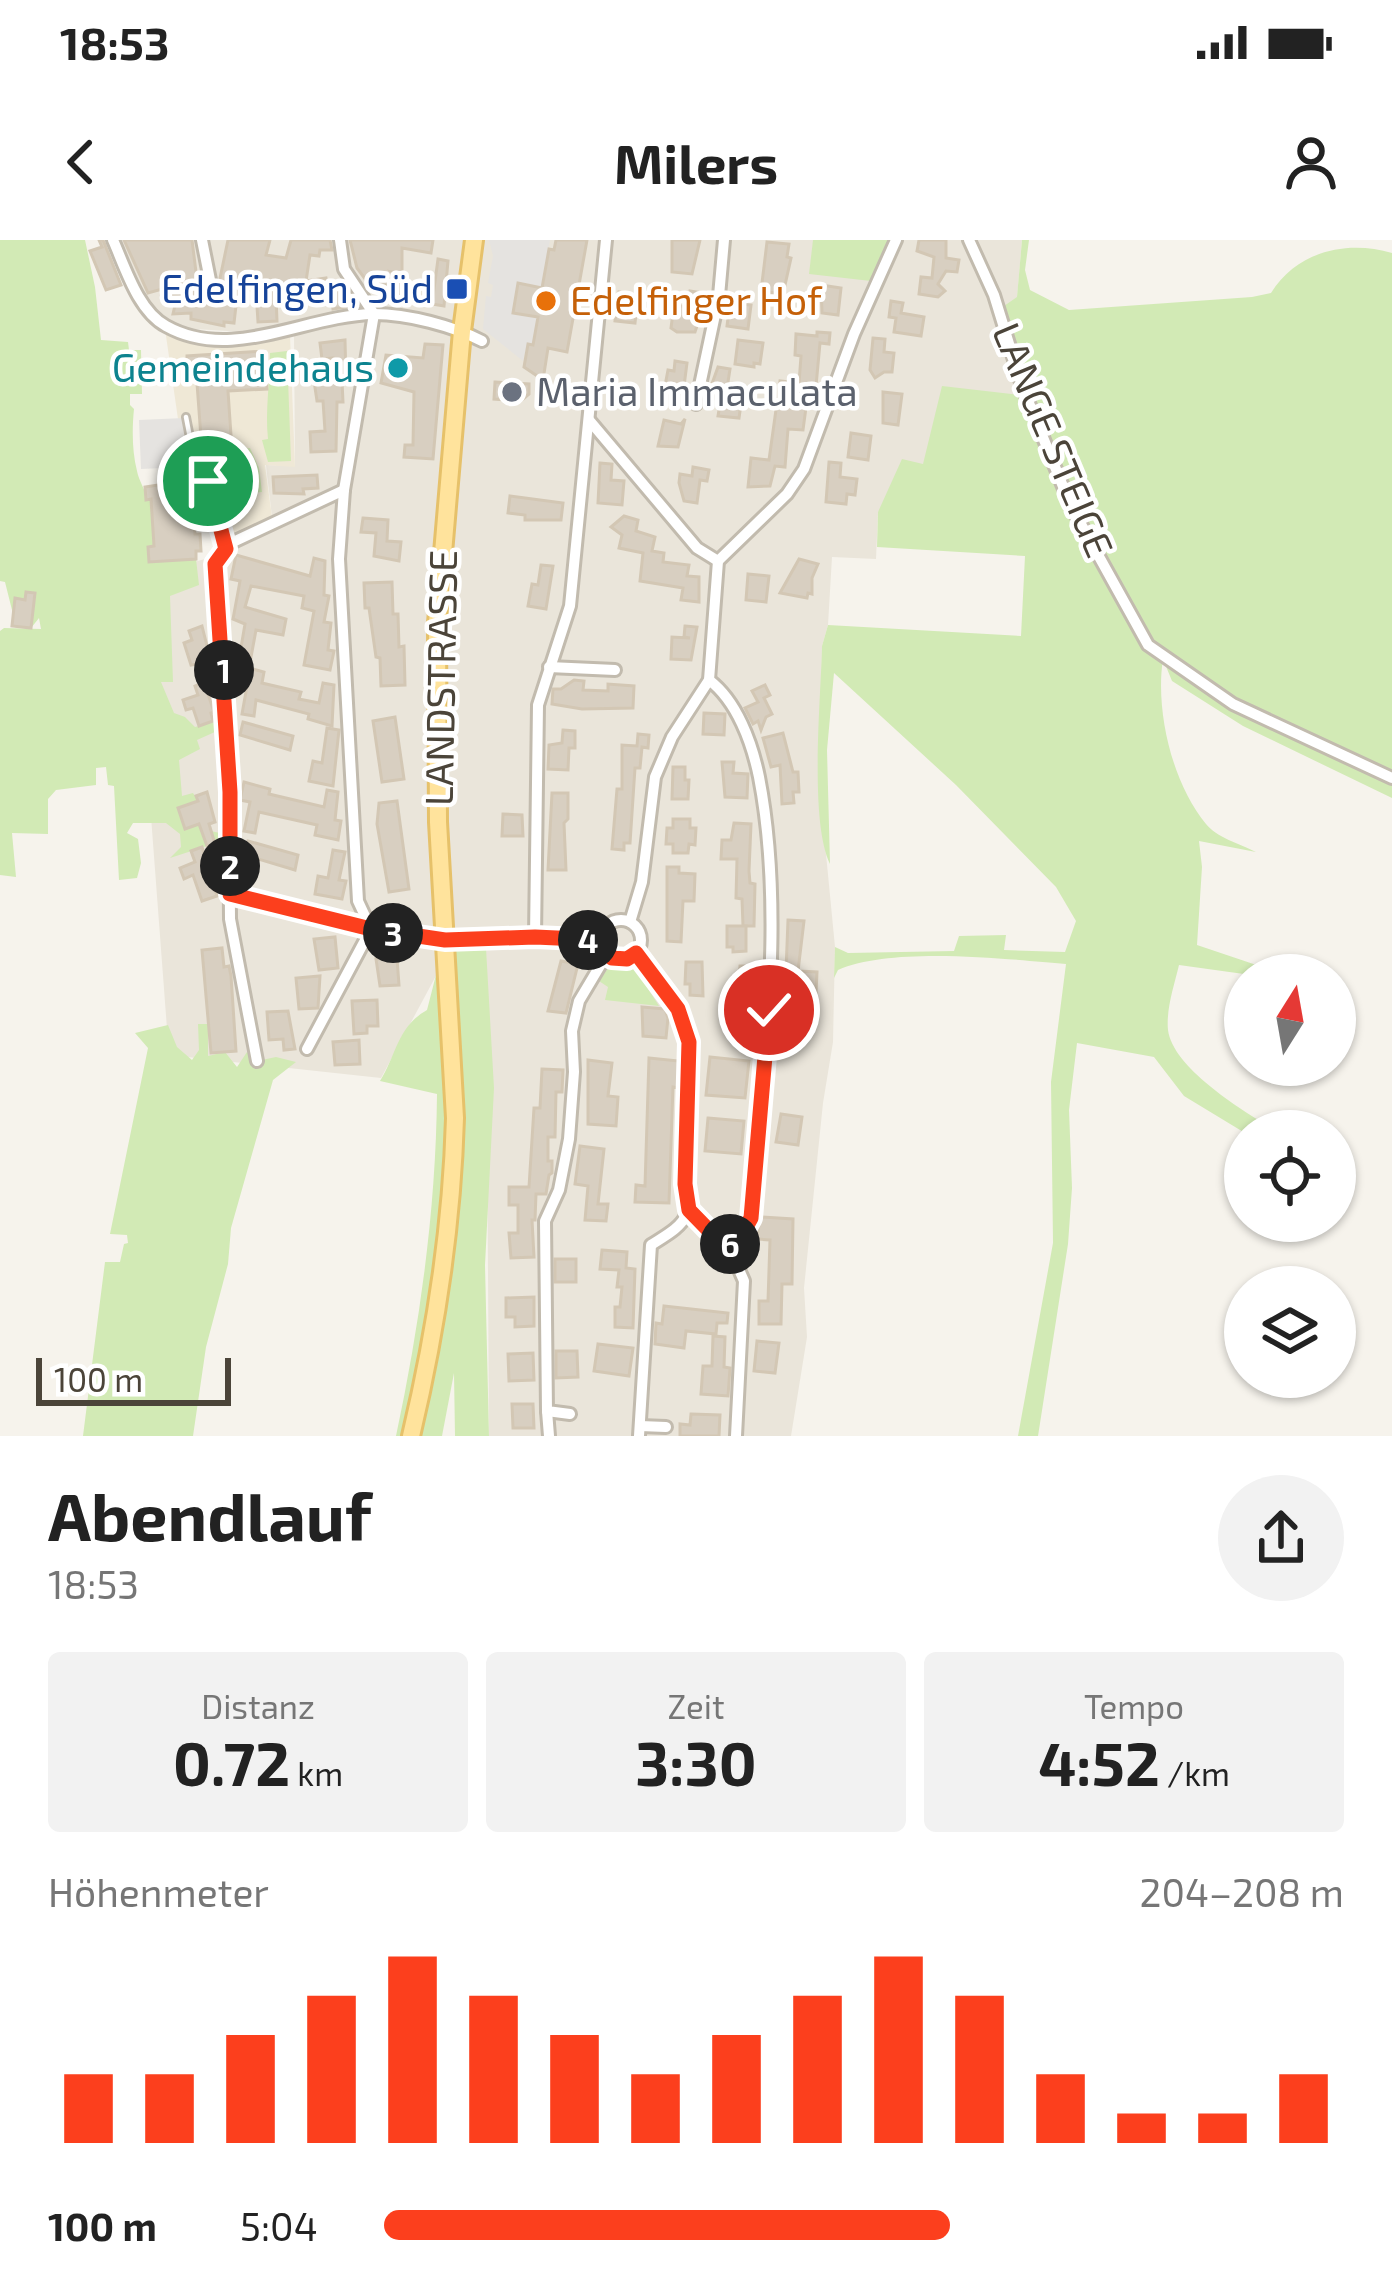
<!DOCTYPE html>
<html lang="de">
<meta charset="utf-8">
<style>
:root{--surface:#fff;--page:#f2f2f2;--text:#222;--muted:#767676;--accent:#fc3f1d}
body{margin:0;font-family:"Exo 2",sans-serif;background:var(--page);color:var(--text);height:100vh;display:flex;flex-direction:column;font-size:45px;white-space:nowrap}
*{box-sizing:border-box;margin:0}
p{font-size:39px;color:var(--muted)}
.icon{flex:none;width:66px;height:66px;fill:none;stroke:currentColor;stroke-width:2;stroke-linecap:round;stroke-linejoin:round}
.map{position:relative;height:1196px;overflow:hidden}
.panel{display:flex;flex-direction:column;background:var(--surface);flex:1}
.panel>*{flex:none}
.needle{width:78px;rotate:11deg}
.controls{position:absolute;left:1224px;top:714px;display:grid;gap:24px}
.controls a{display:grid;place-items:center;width:132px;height:132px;border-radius:50%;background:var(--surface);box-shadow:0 3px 9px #0004;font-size:60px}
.scale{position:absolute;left:36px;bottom:30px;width:195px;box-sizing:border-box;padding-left:12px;border:6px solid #4b4439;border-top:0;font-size:33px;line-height:42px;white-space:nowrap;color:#4b4439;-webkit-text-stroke:9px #fff;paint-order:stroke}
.pin{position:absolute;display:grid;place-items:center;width:102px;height:102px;color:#fff;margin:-51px;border:6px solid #fff;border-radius:50%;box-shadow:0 3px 12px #0007}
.km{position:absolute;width:60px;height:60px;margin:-30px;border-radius:50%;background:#222;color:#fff;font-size:33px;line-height:60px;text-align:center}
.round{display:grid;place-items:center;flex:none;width:126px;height:126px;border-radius:63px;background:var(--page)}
.summary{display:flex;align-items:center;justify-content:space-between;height:204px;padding:0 48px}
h1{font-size:66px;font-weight:700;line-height:90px}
.stats{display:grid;grid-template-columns:repeat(3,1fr);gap:18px;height:204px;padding:12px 48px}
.stats div{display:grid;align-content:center;border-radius:12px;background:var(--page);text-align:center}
.stats b{font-size:60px;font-weight:700}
.stats small{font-size:33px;font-weight:400}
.stats p{font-size:33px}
.chart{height:336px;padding:24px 48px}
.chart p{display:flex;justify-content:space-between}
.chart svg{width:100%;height:216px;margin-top:12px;stroke:var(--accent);stroke-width:6}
ul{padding:0 48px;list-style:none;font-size:39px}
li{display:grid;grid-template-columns:192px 144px 1fr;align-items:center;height:90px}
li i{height:30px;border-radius:15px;background:var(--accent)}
.status{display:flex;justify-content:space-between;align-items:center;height:84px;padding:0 60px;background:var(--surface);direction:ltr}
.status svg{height:33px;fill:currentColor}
header{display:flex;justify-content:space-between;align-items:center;height:156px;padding:0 48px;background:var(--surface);font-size:54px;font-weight:700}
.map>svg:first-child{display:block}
</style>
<div class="status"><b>18:53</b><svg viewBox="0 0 49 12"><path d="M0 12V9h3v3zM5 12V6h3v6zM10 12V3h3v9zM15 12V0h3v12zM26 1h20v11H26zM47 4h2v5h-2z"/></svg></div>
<header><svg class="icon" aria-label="back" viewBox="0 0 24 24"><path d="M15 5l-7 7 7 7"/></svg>Milers<svg class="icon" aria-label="person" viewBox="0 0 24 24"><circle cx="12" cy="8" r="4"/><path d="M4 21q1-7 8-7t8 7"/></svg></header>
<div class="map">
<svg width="1392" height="1196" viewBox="0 0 1392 1196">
<rect width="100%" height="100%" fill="#f6f3ec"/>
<path fill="#eae5da" d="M114,0h908l-5,58 12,98 -106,68 -45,48 -2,47 -44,-2 -4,68 -6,21 -2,146 15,155 -2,95 -10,61 -19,185 3,49 -16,99h-302l-3,-488 -34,-2 -71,132 -212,-23 -36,-477 76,-20 60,-27 3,-14 -6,-52 29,1 -1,-131 -132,-8 -28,-34z"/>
<path fill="#efe8d6" d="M165,89l41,17 84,-11 5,132 -30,-2 7,52 -56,29 -38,-127z"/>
<g fill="#d2eab5">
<path d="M0,0h85l10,47 6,53 27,2 1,8h12l1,44h-12v11l4,4c-2,20 -2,42 3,62 2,11 8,16 9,28h5l3,47 -6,1 1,15 47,-3 3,26 -29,11 3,86h-12l13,31 11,4 10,10 22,-6v-17h8l1,23 -29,13 3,9 -21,11 3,36 11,-3 5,8 -20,8 7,19 13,-7 3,8 19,4 -4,10 -46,15 11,-11 -1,-13 -14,-11h-33l-6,10 11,6 3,24 -4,15 -18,2 -5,-94 -6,-1 -2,-18 -10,1v17l-40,5 -8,9v35l-36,-1 4,44 -16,-2v-244l4,-3 37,1 -2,-11 -8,10 4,-34 -9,-1 -1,7 -10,-1 -2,15 -8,-32 -5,-1z"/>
<path d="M813,0h79l-21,41 -62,-7z"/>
<path d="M1022,0h7l-4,30 5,20 39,20 183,-13 19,-4c26,-42 76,-53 121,-40v545l-149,-72 -71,-45 -9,-22c-8,51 9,124 43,165 10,13 34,20 50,28l-57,-11 3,26 -5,78 89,30h-35l-72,-10c-5,21 -13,44 -11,65 5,39 78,83 109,101l-32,2 -61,-37 -30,-39 -77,-14 -8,67 3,78 -4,56 -30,192h-20l35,-193 -2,-161 15,-118c-60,-5 -174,-18 -228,6l-4,8 1,-31 13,6 106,-2 5,-15 47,-1 -2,15 61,2 11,-31 -20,-34 -100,-102 -122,-112 -7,77 3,114c-21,-44 -9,-165 -8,-218l6,-21 193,11 4,-80 -148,-9 1,-35 24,-53 21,5 19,-78 86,10 -24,-90 13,-9z"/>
<path d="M287,111l4,110 -23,1 -6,-22 6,-1c-3,-29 2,-57 2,-86z"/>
<path d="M250,208l9,20 3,24 -32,3 -1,-28 7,-17z"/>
<path d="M469,698v9l17,1 8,140 -9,177 4,171h-34l-1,-63 -12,63h-46c24,-113 40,-227 41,-342l-57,-13c17,-27 17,-54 47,-71l18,-70z"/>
<path d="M609,727l23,1 19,14 -4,5 12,19 -54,-6 3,-13 -9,-6z"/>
<path d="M198,784h10v32l17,-4 12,15 10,-15 10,9 19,-4 20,5 -23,18 -42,148 -3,36 -22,83 -13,89h-110l22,-174h15l4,-18 4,-1 -1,-8 -17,-1 38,-186 -13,-15 33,-8 9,22 15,13 7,-10z"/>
</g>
<g fill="#e5e3e0">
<path d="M489,0h61l-8,47 -24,-4 -5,30 24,5 -4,26h-6l-4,17 -40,-32 3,-33 5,1 2,-12 -5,-2 5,-27z"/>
<path d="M184,178l2,49 -45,2 -2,-49z"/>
</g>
<g fill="#d8cfc1" stroke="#d3c7b4" stroke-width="3">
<path d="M99,0h4l18,45 -15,5 -16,-39 12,-4z"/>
<path d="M124,0h68l5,40 14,10 8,-7 9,-43h42l-4,15 20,3 5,-18h39l2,10h-12l-1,6 -9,-1 -4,26 20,-3 1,5 14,-1 11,24 -19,3 -1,-10 -18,4 -38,-7 1,25 -19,1 -2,-31 -18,-3 -4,35 -10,-1v4l-33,-7v-6l-18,1 4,-17 -16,-2 1,-6 -14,4z"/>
<path d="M350,0h83l-2,13 -29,-5v26l-10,-2 19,17 -8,9 -18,-13 -14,2 -14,-19z"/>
<path d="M556,0h31l-20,112 -19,-4 -5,32 -19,-13 4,-23 5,1 5,-28 -25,-4 5,-30 24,5 7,-39 5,1z"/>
<path d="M672,0h28l-8,34 -20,-2z"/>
<path d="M919,0h27v18l13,2 -2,12 -11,-1 -8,13 7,7 -7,6 -19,-3 2,-17 11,1 2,-21 -17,-6z"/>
<path d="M767,2l22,2 -2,13 4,1 -8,36 -22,-3z"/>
<path d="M438,19l10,2 -4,45 -12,-2z"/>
<path d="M821,45l20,3 -3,27 -16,-2z"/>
<path d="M690,51l13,2 -5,30 -3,9h-18l-6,-4 3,-23 14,2z"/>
<path d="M619,52l19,3 -3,28 -20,-2z"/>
<path d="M891,61l12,2 -2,10 23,4 -3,19 -27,-4 2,-14 -7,-1z"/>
<path d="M730,63l21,2 -3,24 -21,-3z"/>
<path d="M817,92l13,1 -1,11 -9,-1 -4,43 -7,-1 -6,45 -15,-1 -3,38 -10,-1 -5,20 -22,1 3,-29 18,2 11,-79 19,2 2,-27 -6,-1 1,-21 21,2z"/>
<path d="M873,98l12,1 -1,13 10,1 -2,19h-8l-9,6 -5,-8z"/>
<path d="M345,100l1,40 -4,1 1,21h-6l-1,49 -25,1 -1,-20 15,-1 -2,-30h-6l-3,-20 20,-1 -1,-22 -11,1 -2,-16z"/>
<path d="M738,100l25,3 -3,21 -6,-1v4l-19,-3z"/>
<path d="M425,104l18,1 -10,114 -29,-2 1,-12h8l1,-53 -33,-9 5,-28 37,3z"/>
<path d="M264,111l3,38 -39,2 4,59h-9l1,12 -18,1 -1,-12h-3l-6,-81h-9v-14z"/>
<path d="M675,121l12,2 -4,31 -19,-3 4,-21 6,1z"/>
<path d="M718,127l12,2 -4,26 16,2 -3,21 -21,-2 2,-12 -11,-12z"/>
<path d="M495,142l34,2v10l-8,7 -27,-2z"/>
<path d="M883,152l19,2 -4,31 -15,-2z"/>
<path d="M685,179l-7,28 -20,-1 6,-26 17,4z"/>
<path d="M851,193l20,3 -3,24 -20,-3z"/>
<path d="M829,222l12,1 -1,14 17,2 -2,16 -8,-1 -1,10 -20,-2z"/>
<path d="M600,223l12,1 -1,16 13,1 -2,24 -24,-2z"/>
<path d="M693,227l16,3 -2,11 -7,-1 -3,23 -13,-2 -5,-18 1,-9 12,2z"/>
<path d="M317,235l1,13 -15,1 1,5 -30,-1 -1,-16z"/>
<path d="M191,240l4,54h5l1,17h-5v8l-47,3 -1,-15 6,-1 -3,-47 -5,1 -1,-13z"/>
<path d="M510,256l53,7 -2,17h-36v-5l-17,-2z"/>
<path d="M624,276l14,4 -2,11 19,6 -3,14 12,2 -1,9 26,3 -2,11 12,1v25l-18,-2 2,-12 -43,-7 3,-28 -24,-5 3,-13 -11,-8z"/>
<path d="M363,278l25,2 -1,21 14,1 -2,19 -25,-5 2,-23 -15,-1z"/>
<path d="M236,315l74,21 4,-18 11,3 -1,34 5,1 -5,26 7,1 -3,27 6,1 -4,19 -26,-5 10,-54 -12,-3 2,-12 -53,-10 -6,21 41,12 -3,16 -27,-5 -7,38 15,4 -2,11 39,9 -2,7 20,4 4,-20 11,2 -2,41 -24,-7 1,-5 -53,-14 -2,16 -12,-2 5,-28 -12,-3 10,-59 -12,-5 7,-38 -9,-2z"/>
<path d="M799,319l19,5 -6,14v16l-4,-1 -1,5 -27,-5z"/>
<path d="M541,325l12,1 -7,43 -18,-3 4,-22 6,1z"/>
<path d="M748,334l21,2 -3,26 -20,-2z"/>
<path d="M392,342l1,32h5l1,33 5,-1 1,39 -24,1 -1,-28 -4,-1 -7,-49h-4l-1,-25z"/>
<path d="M26,352l9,1 -4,35 -19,-2 3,-28 10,2z"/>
<path d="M202,386l9,36 -20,3 -7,-22 8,-3 -3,-9z"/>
<path d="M685,386l12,1 -6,33 -20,-1 1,-22 18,1 -6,-1z"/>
<path d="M574,440l10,1 -1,9 25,1v-7l26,2 -1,22 -51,1 -30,-5 1,-15h8z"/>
<path d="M204,442l10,30 -3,1 2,8 -14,5 -6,-18 -7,2 -3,-10 15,-5 -3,-9z"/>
<path d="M765,445l5,10 -6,3 8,16 -6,3 -5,13 -3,-9 -5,3 -8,-16 13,-6 -6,-11z"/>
<path d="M704,473l21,1 -1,21 -21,-1z"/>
<path d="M395,477l9,62 -22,3 -9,-61z"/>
<path d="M243,482l50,14 -3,14 -50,-15z"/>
<path d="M327,488l12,2 -6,56 -24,-5 4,-20 9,2z"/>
<path d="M563,490l12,1v17h-6l-1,22 -20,-1 1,-24 13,-2z"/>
<path d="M783,493l10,39h5l1,20h-6l1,11 -12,1 -2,-39 -9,2 -8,-29z"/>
<path d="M638,494l11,1 -1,13 -6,-1 -2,21h-5l-5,75h-6v7l-12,-1 5,-60h5v-44l15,1z"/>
<path d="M722,522h12l-1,11 15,1 -1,24 -22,-1z"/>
<path d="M673,527h12v13h4l-1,19h-16z"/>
<path d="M244,542l26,7 -1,5 55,13 3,-17 11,2 -3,28 6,1 -3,19 -23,-5 2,-10 -58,-13 -4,21 -11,-2 6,-29 -10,-2z"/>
<path d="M207,552l8,30 -6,2 6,20 -8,2 -8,-22 -14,5 -7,-21 20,-7 -2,-5z"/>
<path d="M552,553h16v26l-4,4 2,47h-18z"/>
<path d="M397,561l12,88 -20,3 -12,-68 2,-21z"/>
<path d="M503,574l19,1 1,21h-21z"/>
<path d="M673,579h17v9h6l-1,17 -6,-1 -1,9h-15v-9h-7l1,-16h6z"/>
<path d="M734,583l17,1 -2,47 1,12 5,1 -1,42h-11l-1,-27 -6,-1 1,-39h-16l1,-19h9z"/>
<path d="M248,601l50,14 -3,15 -50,-15z"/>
<path d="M202,607l15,49 -15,5 -9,-26 -9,4 -4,-11 15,-6 -4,-11z"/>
<path d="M333,610l12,2 -6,28 7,1 -4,18 -27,-5 3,-18 10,2z"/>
<path d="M667,627h12v6l16,1 -1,27h-11l-2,41 -14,-1z"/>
<path d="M788,680l16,1 -6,50 19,1 -1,21 -17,5v-15l-17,-1v-11h4z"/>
<path d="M727,686h19v25l-13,1v-5h-6z"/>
<path d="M335,697l3,31 -19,2 -5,-31z"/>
<path d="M222,708l2,19 5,-1 2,10 5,75 -25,2 -9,-103z"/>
<path d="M397,718l2,27 -19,1 -4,-27z"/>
<path d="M561,721l17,3 -12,49 -18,-2z"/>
<path d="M686,722h16l1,34 -13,-1v-11h-5z"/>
<path d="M740,726h11v74l-17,-1 3,-44h-4v-18l6,1z"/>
<path d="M320,736l-2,32 -19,1 -3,-31z"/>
<path d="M377,760l1,26h-11v7l-13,1 -2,-33z"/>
<path d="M642,767l23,2 3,9 -2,20 -23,-2z"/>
<path d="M288,771l7,38 -11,1 -1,-11 -14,1 -2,-28z"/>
<path d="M359,800l1,24 -25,1 -2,-23z"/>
<path d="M710,817l39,4 -4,37 -39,-3z"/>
<path d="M649,818l30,3v27l-6,-1 -4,116 -34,-1 1,-17 9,1z"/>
<path d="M588,820l24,3 -4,33 10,1 -2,29 -28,-2z"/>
<path d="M542,829l21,1 -1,22h-6l-1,45h-7v24h4v12l-3,2 -3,19h-10l-1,26h-3l2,37 -23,1 -2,-25h9v-28h-9v-18h20l5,-79h6z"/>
<path d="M781,874l21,3 -4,28 -22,-3z"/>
<path d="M708,878l36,3 -3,33 -36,-3z"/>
<path d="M580,906l24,3 -6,55h10l-2,17 -21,-1 3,-34 -13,-2z"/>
<path d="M760,977l33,2 -1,65h-10l-1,40h-22v-23h9l2,-61 -13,-1z"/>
<path d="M602,1010l25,2 -1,16 9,1 -2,59 -18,-1v-20h5l2,-20h-5l2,-17 -19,-1z"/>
<rect x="555" y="1019" width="21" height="23"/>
<path d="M534,1057v29l-19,1v-10h-9v-19z"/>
<path d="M664,1066l64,7 -1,10h-10l-1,11 -30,-3 -2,17 -29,-4 1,-21 6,1z"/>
<path d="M713,1096l12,1 -1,30 6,1 -2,28 -27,-2 2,-28h9z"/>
<path d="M757,1101l22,2 -4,30 -21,-2z"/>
<path d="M598,1104l35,4 -4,28 -35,-5z"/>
<path d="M556,1111h21l1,26 -22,1z"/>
<path d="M533,1113l1,27 -25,1 -1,-27z"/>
<path d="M512,1164h21l1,24h-21z"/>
<path d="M691,1174l29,1 -1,21h-39v-12l10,1z"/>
</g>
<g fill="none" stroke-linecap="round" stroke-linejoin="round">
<g stroke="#c2bbae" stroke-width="10">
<path id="lane" d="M186,177l10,52 12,12 17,63"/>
</g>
<g stroke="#c2bbae" stroke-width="16">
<g id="street">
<path d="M113,0c12,27 25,71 53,86 66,37 139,-11 208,-12 34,0 79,12 108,27"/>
<path d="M202,0l8,40"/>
<path d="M340,0l4,29 30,45"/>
<path d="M969,0l25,55 28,91 49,120 77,139 85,59 159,74"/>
<path d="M696,164l23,-108 5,-56"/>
<path d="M589,180l108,128 21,13"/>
<path d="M549,427l66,3"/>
<path d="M709,440c28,21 43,63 50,97 21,108 11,224 3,333 -3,34 -1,78 -13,110 -5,13 -13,19 -24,27"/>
<path d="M230,654l141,35 74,11 90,-3 66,4"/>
<circle cx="621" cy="700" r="20"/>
<path d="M630,682l12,-40 13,-105 17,-40 37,-57 9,-119 69,-67 17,-25 50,-135 42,-94"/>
<path d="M535,697l3,-232 32,-99 36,-366"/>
<path d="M636,713c67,72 55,117 50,207 -1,16 6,41 0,55 -5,13 -23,22 -35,30l-12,191"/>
<path d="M307,809l64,-120 -13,-28 -19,-342 5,-69 30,-176"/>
<path d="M257,821l-27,-142 -1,-127 -14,-228 16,-21 113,-53"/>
<path d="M689,970l44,46 11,25 -8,155"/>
<path d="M547,1171l2,25"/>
<path d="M570,1174l-23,-3 -2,-190 14,-31 10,-51 5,-67 -2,-41 7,-30 28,-47"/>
<path d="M640,1186l26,1"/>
</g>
</g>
<g stroke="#e6c16a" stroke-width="22">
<path id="primary" d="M411,1196c25,-105 41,-211 44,-318l-17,-296 -1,-199 25,-292 12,-91"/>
</g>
<use href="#lane" stroke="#fff" stroke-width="4.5"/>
<use href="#street" stroke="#fff" stroke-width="10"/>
<use href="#primary" stroke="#ffe39c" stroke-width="16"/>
</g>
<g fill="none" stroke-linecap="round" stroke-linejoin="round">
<g stroke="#fff" stroke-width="24">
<path id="route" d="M208,241l18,68 -11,15 15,228v102l141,35 74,11 90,-3 66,3 11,18 15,1 9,-6 42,56 11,33 -4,142 4,26 36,37 16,-11 10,-18 18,-208"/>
</g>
<use href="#route" stroke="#fc3f1d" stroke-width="15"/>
</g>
<rect fill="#1a4fb4" stroke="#fff" stroke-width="4.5" x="445" y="37" width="24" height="24" rx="6"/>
<circle fill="#e8710a" stroke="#fff" stroke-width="4.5" cx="546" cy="61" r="12"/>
<circle fill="#0f9aa8" stroke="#fff" stroke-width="4.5" cx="398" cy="128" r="12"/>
<circle fill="#6b7280" stroke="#fff" stroke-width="4.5" cx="512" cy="152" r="12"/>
<g text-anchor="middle" stroke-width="9" stroke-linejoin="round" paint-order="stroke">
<g font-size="39" fill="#164399" stroke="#fff" text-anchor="end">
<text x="433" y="63">Edelfingen, Süd</text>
</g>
<g font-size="39" fill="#c56008" stroke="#fff" text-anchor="start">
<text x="570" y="75">Edelfinger Hof</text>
</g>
<g font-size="39" fill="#0d838f" stroke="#fff" text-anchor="end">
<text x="374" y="142">Gemeindehaus</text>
</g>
<g font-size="39" fill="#5b616d" stroke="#fff" text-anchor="start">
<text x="536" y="166">Maria Immaculata</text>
</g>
<g font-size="39" fill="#4b4439" stroke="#fff">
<text transform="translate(1053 200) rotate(67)" y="14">LANGE STEIGE</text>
<text transform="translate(441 438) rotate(-89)" y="14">LANDSTRASSE</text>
</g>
</g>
</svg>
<div class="controls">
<a><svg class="needle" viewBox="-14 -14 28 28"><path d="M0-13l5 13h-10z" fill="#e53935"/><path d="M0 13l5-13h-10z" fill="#767676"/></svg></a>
<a><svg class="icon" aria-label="locate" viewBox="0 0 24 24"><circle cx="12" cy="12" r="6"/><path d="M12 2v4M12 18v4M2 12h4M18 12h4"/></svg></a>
<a><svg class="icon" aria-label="layers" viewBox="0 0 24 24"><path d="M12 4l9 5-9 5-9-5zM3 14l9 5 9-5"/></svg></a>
</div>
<div class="scale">100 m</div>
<div class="pin" style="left:208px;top:241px;background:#1e9e55"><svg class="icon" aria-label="arrive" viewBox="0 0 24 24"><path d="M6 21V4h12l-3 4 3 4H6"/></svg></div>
<div class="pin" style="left:769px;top:770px;background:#d93025"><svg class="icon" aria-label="check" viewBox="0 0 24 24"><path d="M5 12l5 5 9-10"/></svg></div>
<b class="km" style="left:224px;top:430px">1</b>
<b class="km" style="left:230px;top:626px">2</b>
<b class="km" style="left:393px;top:693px">3</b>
<b class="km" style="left:588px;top:700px">4</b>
<b class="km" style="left:730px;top:1004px">6</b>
</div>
<section class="panel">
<div class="summary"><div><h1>Abendlauf</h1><p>18:53</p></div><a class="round"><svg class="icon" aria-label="share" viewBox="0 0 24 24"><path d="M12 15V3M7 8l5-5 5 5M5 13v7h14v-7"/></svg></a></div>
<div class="stats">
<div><p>Distanz</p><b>0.72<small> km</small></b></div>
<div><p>Zeit</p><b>3:30</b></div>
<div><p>Tempo</p><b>4:52<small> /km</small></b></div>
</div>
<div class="chart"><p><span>Höhenmeter</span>204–208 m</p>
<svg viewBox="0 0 160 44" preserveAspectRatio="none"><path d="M5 44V30M15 44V30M25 44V22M35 44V14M45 44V6M55 44V14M65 44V22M75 44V30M85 44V22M95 44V14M105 44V6M115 44V14M125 44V30M135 44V38M145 44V38M155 44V30"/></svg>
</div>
<ul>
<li><b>100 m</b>5:04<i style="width:59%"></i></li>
</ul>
</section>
